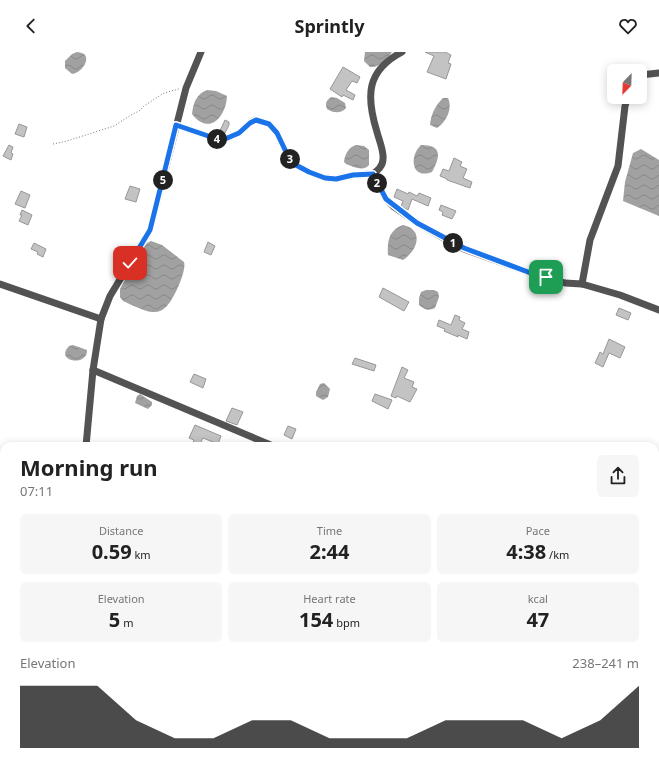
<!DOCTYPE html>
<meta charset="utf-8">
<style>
:root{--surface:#fff;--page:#f6f6f6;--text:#222;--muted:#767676;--accent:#000}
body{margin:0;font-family:"Noto Sans",sans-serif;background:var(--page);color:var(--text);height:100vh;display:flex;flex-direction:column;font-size:15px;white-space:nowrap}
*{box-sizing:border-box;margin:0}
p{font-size:13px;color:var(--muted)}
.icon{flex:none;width:22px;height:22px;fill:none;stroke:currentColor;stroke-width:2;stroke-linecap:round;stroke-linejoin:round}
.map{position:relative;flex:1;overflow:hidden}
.details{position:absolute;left:0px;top:390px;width:659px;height:324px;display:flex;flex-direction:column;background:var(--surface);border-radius:12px 12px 0 0;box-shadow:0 2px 10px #0003}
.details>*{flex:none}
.needle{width:26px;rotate:203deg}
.tools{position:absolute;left:607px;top:12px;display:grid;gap:8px}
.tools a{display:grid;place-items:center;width:40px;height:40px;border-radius:6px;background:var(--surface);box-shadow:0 2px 10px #0003;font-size:20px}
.pin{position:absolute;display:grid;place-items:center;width:34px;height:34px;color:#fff;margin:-17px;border-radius:8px;box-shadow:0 2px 6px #0006}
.km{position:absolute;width:20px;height:20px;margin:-10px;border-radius:50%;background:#222;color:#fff;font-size:11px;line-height:20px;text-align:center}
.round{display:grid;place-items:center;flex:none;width:42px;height:42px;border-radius:6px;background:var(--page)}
.head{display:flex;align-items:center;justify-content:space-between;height:68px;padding:0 20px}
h1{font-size:22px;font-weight:700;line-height:30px}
.metrics{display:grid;grid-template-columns:repeat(3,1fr);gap:6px;height:68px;padding:4px 20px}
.metrics div{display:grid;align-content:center;border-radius:6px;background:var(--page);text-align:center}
.metrics b{font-size:20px;font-weight:700}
.metrics small{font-size:11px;font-weight:400}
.metrics p{font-size:11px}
.chart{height:112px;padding:8px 20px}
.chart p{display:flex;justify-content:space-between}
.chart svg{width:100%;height:72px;margin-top:4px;fill:var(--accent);opacity:.7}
header{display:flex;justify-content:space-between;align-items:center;height:52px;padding:0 20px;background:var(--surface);font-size:18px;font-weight:700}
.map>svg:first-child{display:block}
</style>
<header><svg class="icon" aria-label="back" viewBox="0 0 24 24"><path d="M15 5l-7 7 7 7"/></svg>Sprintly<svg class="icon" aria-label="heart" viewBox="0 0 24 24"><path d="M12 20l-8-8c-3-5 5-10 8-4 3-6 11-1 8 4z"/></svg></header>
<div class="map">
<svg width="659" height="714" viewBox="0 0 659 714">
<defs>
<pattern id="water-waves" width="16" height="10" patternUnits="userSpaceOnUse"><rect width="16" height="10" fill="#a1a1a1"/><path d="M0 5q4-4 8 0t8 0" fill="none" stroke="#898989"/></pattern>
</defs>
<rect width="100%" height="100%" fill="#fff"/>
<g fill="url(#water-waves)">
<path d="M77,0c18,1 6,21 -5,22l-7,-6v-7l7,-7z"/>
<path d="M365,0h27c-5,8 -13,16 -22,15l-6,-6z"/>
<path d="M207,38l9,1 11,5c-1,21 -18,40 -35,18 1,-10 4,-20 15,-24z"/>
<path d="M331,45l6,1 8,5 1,5c-5,6 -13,5 -19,1 -2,-6 -1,-8 4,-12z"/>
<path d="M443,46h5c5,11 -2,24 -11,30l-7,-3c1,-11 5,-19 13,-27z"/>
<path d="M356,93l8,1 5,4v15c-6,7 -15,2 -23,-1l-2,-2c1,-8 4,-14 12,-17z"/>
<path d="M421,93c22,0 19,12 11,27 -21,8 -23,-16 -11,-27z"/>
<path d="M641,97l18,11v56l-36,-15 2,-19 8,-29z"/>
<path d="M403,173c22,5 14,26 0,35l-15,-5c-1,-14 1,-25 15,-30z"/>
<path d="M151,189l11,4 22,17c3,9 -11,39 -18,45 -3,3 -7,5 -12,5 -7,1 -24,-8 -31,-11l-3,-4v-8l25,-45z"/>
<path d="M426,238h8l4,2 1,5 -4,11c-7,3 -10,2 -16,-3v-7l2,-6z"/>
<path d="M73,293l14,5c1,17 -33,12 -18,-4z"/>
<path d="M324,331l6,6 -2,8 -5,3 -7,-4v-4l4,-8z"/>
<path d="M140,342l12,8v3l-4,4 -13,-6 2,-7z"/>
<path d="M659,532v106h-4v-103z"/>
</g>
<g fill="#c3c3c3" stroke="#979797">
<path d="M425,0h20l6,3 -3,8 3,1 -5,15 -19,-7 7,-16z"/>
<path d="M343,15l17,10 -3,6 -5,-2 -6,9 9,5 -2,5 -10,-5 -1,2 -12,-8z"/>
<path d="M225,68l4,2v3l-4,8 -4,1 -2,-1z"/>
<path d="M19,72l8,3 -3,10 -9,-3z"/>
<path d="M9,93l4,2 -2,6 2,1 -2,6 -8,-4z"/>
<path d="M454,106l8,4 -2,4 7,3 -4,9 9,4 -2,6 -23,-8v-1l-7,-3 3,-7 6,2z"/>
<path d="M130,134l10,3 -4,13 -11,-3z"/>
<path d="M397,137l11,5 1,-2 8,4 2,-3 12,5 -3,8 -16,-7 -4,11 -7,-4 2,-5 -9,-4z"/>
<path d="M21,139l9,4 -5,13 -10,-4z"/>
<path d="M441,153l15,6 -4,8 -10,-4 1,-3 -4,-2z"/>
<path d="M22,158l10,5 -4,10 -9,-4 3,-6h-2z"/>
<path d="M208,190l7,4 -4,9 -7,-3z"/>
<path d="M34,191l12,6 -3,8 -6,-3 1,-2 -7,-3z"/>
<path d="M383,236l26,14 -5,9 -25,-14z"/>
<path d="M619,256l12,5 -3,7 -12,-5z"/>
<path d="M455,263l5,2 -1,3 6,3 -3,6 7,3 -2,7 -9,-4v2l-14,-6 1,-2 -8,-3 2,-6 12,5z"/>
<path d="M609,287l16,8 -5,11 -11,-5 -6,14 -8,-4 5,-11 3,2z"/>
<path d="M355,306l21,7 -2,6 -22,-7z"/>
<path d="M402,315l6,3 -4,8 10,4 -2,5 5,2 -7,13 -13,-6 -1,2 -5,-2z"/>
<path d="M194,322l12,5 -3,9 -13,-6z"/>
<path d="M375,342l17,6 -4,9 -16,-8z"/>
<path d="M232,356l11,4 -6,13 -11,-4z"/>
<path d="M195,373l26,11 -3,8 -15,-6 -4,8 -7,-1 2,-5 -5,-2z"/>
<path d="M288,374l8,3 -4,10 -8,-4z"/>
</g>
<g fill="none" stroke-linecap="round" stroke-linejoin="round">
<path stroke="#757575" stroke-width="1" stroke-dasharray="1 2" stroke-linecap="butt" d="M53,92l14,-3 47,-15 17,-11 8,-4 5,-5 20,-13 15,-4"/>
<g stroke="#535353" stroke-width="7">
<path d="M640,23l19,-2"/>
<path d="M628,45l-3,9 -7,60 -28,74 -8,44 38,11 39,15"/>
<path d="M176,73l41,14h8l14,-6 11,-10 5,-3 14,4 8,9 11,23 6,8 15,8 16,6 11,1 17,-4 20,-1c5,-4 10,-8 10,-15 1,-8 -4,-19 -6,-27 -11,-36 -11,-61 25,-80"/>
<path d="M373,122l13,25 8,8 23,16 32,18 15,8 64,23 37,11 17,1"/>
<path d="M0,232l101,35"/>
<path d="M93,318l180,76"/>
<path d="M86,394l7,-76 8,-51 9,-23 40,-66 36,-142 15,-36"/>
<path d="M655,518l4,1"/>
<path d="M206,710l8,4"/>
<path d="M456,710l13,4"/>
<path d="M73,714v-4"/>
<path d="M270,714l2,-4"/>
<path d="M404,714l2,-4"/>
<path d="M488,714l2,-4"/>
</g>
</g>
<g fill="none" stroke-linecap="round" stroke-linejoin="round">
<g stroke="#fff" stroke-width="8">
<path id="route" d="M130,211l20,-33 26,-105 41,14h8l14,-6 11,-10 6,-3 13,4 8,9 11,23 6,8 15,8 16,6 11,1 17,-4 20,-1 13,25 31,24 47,25 64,24 18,5"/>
</g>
<use href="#route" stroke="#1a73e8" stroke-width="5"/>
</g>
</svg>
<div class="tools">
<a><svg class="needle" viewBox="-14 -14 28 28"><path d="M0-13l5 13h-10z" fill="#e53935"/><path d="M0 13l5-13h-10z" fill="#767676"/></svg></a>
</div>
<div class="pin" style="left:546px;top:225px;background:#1e9e55"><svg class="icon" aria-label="arrive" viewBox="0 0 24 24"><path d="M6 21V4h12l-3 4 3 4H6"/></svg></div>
<div class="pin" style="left:130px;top:211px;background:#d93025"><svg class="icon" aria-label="check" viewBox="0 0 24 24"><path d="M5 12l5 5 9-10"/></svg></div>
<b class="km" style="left:453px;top:191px">1</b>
<b class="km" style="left:377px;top:131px">2</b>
<b class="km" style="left:290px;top:107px">3</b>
<b class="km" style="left:217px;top:87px">4</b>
<b class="km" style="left:163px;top:128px">5</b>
<section class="details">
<div class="head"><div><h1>Morning run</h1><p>07:11</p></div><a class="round"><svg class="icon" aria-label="share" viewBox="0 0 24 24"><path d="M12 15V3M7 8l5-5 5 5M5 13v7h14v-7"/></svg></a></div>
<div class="metrics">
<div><p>Distance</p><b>0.59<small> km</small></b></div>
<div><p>Time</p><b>2:44</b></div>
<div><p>Pace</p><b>4:38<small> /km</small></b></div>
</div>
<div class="metrics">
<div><p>Elevation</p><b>5<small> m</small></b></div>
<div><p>Heart rate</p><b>154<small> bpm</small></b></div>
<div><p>kcal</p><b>47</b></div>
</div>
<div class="chart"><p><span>Elevation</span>238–241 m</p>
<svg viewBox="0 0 160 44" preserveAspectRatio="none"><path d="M0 44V6L10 6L20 6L30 27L40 38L50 38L60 27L70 27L80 38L90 38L100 38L110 27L120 27L130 27L140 38L150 27L160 6V44z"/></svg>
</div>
</section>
</div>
